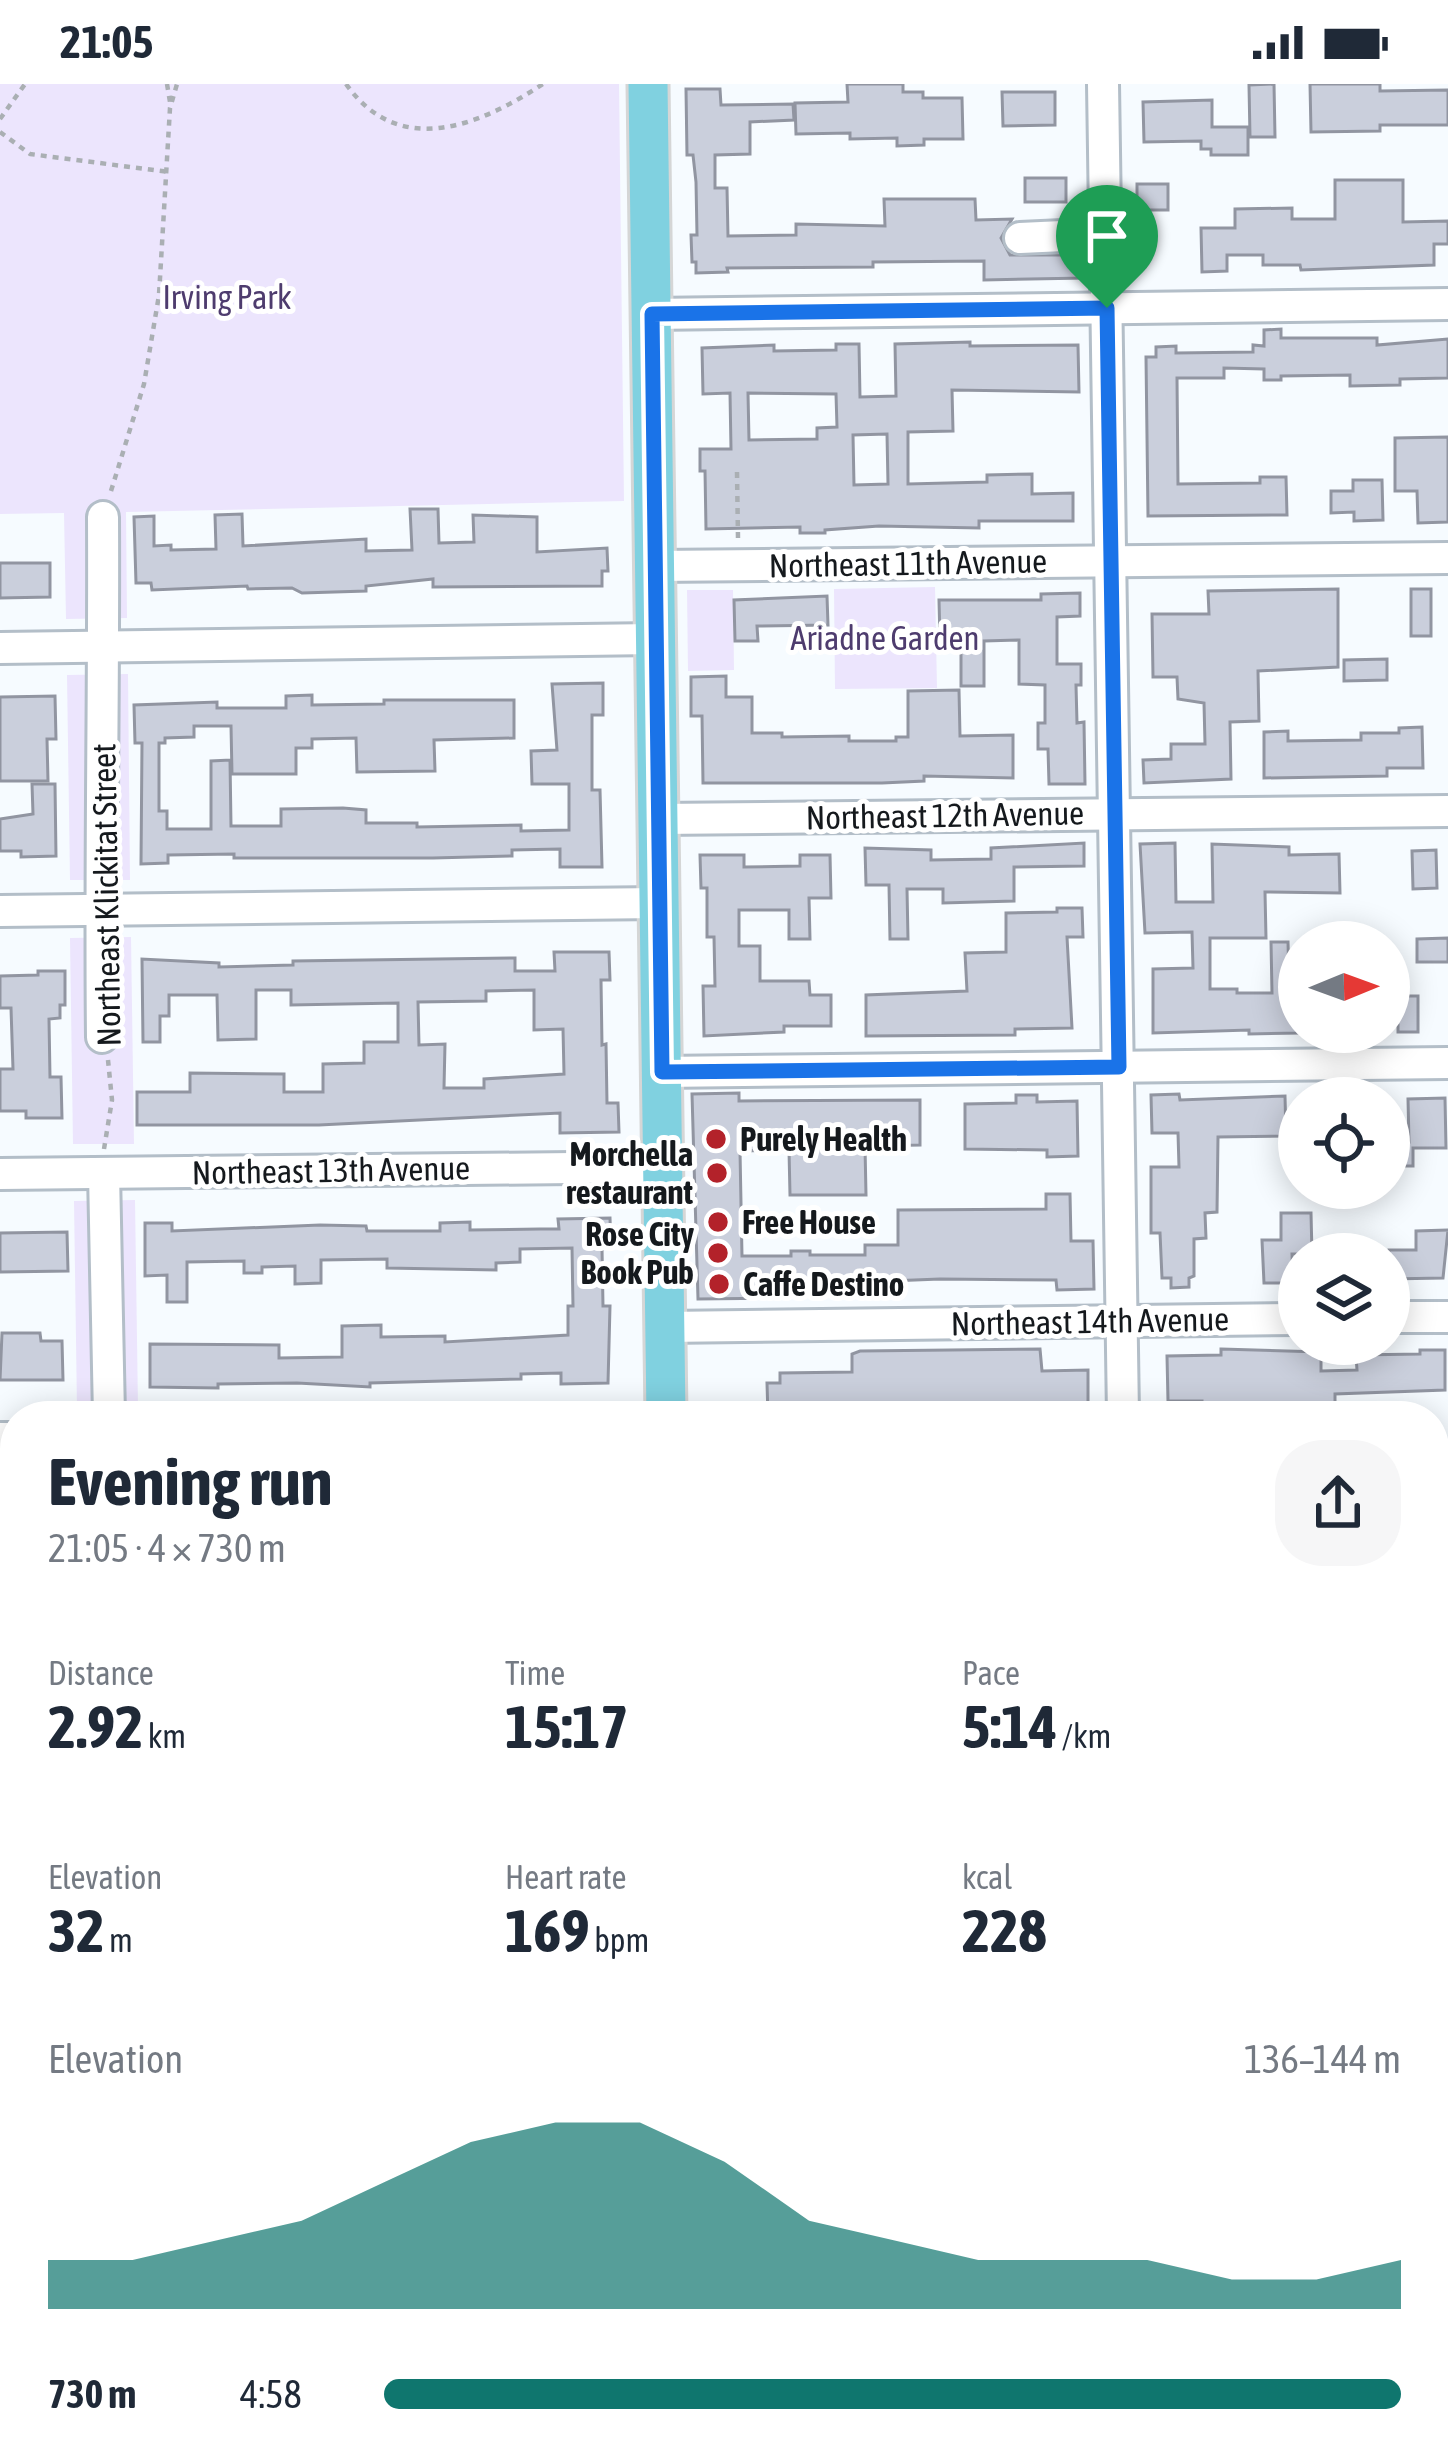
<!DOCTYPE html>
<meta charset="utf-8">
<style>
:root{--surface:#fff;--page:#f6f6f7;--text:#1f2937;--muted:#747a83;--accent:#0f766e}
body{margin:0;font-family:"Asap Condensed",sans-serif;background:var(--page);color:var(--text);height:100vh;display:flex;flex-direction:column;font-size:45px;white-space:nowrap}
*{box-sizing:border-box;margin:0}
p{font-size:39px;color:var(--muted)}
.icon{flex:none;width:66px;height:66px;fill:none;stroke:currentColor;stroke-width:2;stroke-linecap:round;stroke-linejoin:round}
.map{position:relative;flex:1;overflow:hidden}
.side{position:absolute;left:0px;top:1317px;width:1449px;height:1062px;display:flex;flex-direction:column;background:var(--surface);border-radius:48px 48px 0 0;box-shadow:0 6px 30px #0003}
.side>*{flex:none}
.needle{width:78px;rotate:89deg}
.controls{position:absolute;left:1278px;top:837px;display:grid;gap:24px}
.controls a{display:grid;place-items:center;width:132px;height:132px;border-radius:50%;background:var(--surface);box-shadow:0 6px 30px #0003;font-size:60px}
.pin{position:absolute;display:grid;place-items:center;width:102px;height:102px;color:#fff;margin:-123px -51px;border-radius:50% 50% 50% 0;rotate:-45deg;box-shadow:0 0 12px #0007}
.pin .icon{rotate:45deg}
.round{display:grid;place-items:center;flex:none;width:126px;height:126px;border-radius:48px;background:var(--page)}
.overview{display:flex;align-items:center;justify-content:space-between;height:204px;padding:0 48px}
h1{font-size:66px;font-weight:700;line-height:90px}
.figures{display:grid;grid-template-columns:repeat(3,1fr);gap:18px;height:204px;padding:12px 48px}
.figures div{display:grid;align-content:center}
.figures b{font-size:60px;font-weight:700}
.figures small{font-size:33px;font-weight:400}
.figures p{font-size:33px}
.chart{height:336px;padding:24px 48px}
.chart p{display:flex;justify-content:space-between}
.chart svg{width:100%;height:216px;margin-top:12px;fill:var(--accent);opacity:.7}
ul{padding:0 48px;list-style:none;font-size:39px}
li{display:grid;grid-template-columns:192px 144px 1fr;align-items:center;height:90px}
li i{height:30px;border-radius:15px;background:var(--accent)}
.status{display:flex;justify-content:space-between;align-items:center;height:84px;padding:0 60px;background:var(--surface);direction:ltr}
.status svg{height:33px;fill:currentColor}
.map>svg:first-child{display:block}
</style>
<div class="status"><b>21:05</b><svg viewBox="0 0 49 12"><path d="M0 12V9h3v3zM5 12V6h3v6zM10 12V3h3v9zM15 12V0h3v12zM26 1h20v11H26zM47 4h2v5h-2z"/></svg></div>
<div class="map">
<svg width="1448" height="2379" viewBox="0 0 1448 2379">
<rect width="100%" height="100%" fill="#f6fbff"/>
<g fill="#ece5fd">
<path d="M0,0h619l5,417 -498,11 1,106 -61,1 -2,-106 -64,1z"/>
<path d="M935,503l2,101 -102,1 -1,-100z"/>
<path d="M687,506h46l1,80 -46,1z"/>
<path d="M128,590l2,206h-60l-3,-205z"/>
<path d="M131,853l3,207h-61l-3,-206z"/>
<path d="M135,1116l3,208 -61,1 -3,-208z"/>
</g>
<g fill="#cacfdc" stroke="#9195a1" stroke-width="3" fill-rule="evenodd">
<path d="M847,0h56v8h20v6h39l1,41h-39v6l-27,1v-8l-47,1v-6l-54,1 -1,-31 53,-1z"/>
<path d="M1274,0l1,53h-25l-1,-52z"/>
<path d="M1310,0h70v7l68,-1v35h-68v6l-69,1z"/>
<path d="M686,5h34l1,16 72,-1 1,16 -44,2v32l-35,1v33h12l1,48 68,-1v-11l89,2 -1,-27h91l1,21 36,-1 -11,19 9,17h74l1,23 -101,2v-19l-111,1v5l-146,1 1,4 -32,1v-11h-4l-1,-27h6l-1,-53 -3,-27h-6z"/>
<path d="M1002,8h53v33l-52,1z"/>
<path d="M1212,16v27h36v28h-37v-6h-10v-8l-57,1 -1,-40z"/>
<rect x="1025" y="94" width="41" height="24"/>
<path d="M1335,96h68v42l45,-1v23h-14v21l-133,5 -1,-5h-37v-10h-36v16l-25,1 -1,-44h34v-19l57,-1v11h43z"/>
<rect x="1137" y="100" width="31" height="26"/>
<path d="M1281,245v9h96v7l71,-6v39l-48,1v6l-50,1v-11l-69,1v4h-17v-11l-40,-1v10h-47l1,106 82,-1v-6h26l1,38 -139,1 -2,-159h10v-10l20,-1v7l77,-1v-7l11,1v-16z"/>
<path d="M970,258v4l108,-1 1,47 -127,-2 1,41 -45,1v52l79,-2v-7l45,-1v20l41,-1v28h-94v7l-100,-2 -54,4v3h-25v-6l-94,2 -1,-58h-5v-22h31l-1,-56 -27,1 -1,-46 72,-3v6l62,-1v-6h23l1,53 36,-1 -1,-52zM748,309l88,1 1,33 -20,1v11l-68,1zM887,350l1,50 -34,1 -1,-50z"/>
<path d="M1448,353v85l-30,1 -1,-32h-22v-53z"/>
<path d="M1353,396h29l1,40 -29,1v-9l-23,1v-22h22z"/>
<path d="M410,425h28l1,34 35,-1 -1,-27 64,2v35l70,-4 1,23h-6v15l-169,1v-8l-67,7v5l-64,2 -10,-5 -44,1 -1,-3 -95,4 -1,-7h-15l-2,-66 20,-1v30l17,-1v5l45,-1 -1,-34 27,-1 1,32 123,-7v12l46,-1z"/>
<path d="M0,479h50v34l-50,1z"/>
<path d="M1338,505v78l-80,4 1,50 -29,1 1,57 -87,4 -1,-23 28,-1v-15h34l-1,-41 -26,-4 -1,-22h-24l-1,-63h57l-1,-23z"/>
<rect x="1411" y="505" width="20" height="47"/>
<path d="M1080,509v23l-23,1v47h24v21h-5l1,38 7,-1 1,62h-36l-1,-35h-10v-26h7v-38l-26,-1v-44l-35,1v45h-23v-46h-21l-1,-40h102v-6z"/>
<path d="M827,512l1,29 -71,1 1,15h-23l-1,-41z"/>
<path d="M1387,575v21l-43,1v-21z"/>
<path d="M726,592v21h26v36h30v4l67,-1v5h47v-4h12v-46l51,-1 1,46 53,-1v43l-89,-2v5l-42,2h-179l-1,-67h-11v-39z"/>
<path d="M603,599v32h-11v75h8l2,77h-42v-18l-48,1v6l-79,2h-199v-4l-66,1v8l-27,1 1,-121h-7l-1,-38 83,-3v6h69v-12l26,-1v10l72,-1v-4h130v38l-80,2 1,31 -78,1 -1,-34 -44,1v9h-16v26h-64l-1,-48h-37v11l-29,1v5h-6v68h8v18h44v-68l19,-1 1,66h50v-17l62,-1 23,2v13h51v4l104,-2v6l48,-1v-46h-37l-1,-33 26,-1 -5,-66z"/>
<path d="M55,612l1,43h-9l1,42h-48v-84z"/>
<path d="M1422,643l1,41h-36v8l-123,2v-46l24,-1v10l73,-1v-7h38v-5z"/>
<path d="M32,700h23l1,72 -35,1v-6h-21v-32l33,-5z"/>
<path d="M1084,759v23l-70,1v34l-71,2v-14h-36l1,50h-18l-1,-54h-23l-1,-37 66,2v10l60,-1v-11z"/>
<path d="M1175,759l1,59h37l-1,-58 77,3v8l50,-1 1,39 -75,-1 1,46h-56v51h27v4h35l-1,-51h17l1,38 10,-1v54l-50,1v-4l-96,3v-64l40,-1 -1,-36 -47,1 -5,-89z"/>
<path d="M1436,766l1,38 -24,1 -1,-38z"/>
<path d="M700,771h44v12l56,-1v-11h30l1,43h-22l1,41h-21v-29h-50v36h21v35h49l1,14h21v31h-47v6l-80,4 -1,-50h12l-1,-49h-7v-49h-6z"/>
<path d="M1057,824h25l1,29h-16l5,91 -57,1v6l-149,1v-41l101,-4 -2,-38 41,-1v-39l51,-1z"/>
<path d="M1448,854v24h-31v-23z"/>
<path d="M554,868h55l1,28h-9l1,65 4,-1 1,59h11l1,29 -59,1v-20l-241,12h-182v-33h53v-19l94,1v18h39v-28l41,-1v-21h34v-39l-107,2v-15h-35v49l-38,1 -1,-45h-48v21h-9v26h-17l-1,-83 77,4v4l74,-2v-4l222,-3v13h40zM534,906v40l29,-1 1,45 -80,5v9h-40l1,-44 -26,1 -1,-43 68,-1v-10z"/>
<path d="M38,887h27v34h-5v13l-11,1 1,58h11l1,41h-36v-7h-26v-42h13l-2,-61h-11v-32l38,-1z"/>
<path d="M1389,912h29v36h-20v-7h-9z"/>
<path d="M739,1009v8l181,-1v45l-55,1 1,49h-76l-1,-45 -49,1 2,105h49v-5h19v4h55v-10h33v-35l148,-1v-15h24l1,47h22l1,48 -37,1 -1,-10 -116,-1 -50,2v7l-79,-2v5h-29v7l-84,1 -6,-205z"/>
<path d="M1179,1010l1,6 105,-4 1,40 -68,1 -1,75 -12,1 1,25 -12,1v37l-5,2v9l-18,1v-10h-9l-2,-45h-9v-66h28l-1,-34h-26l-1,-38z"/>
<path d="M1016,1011h21v7l40,-1 1,55 -31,1v-7l-82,-1v-45l51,-1z"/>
<path d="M1445,1014l1,50h-33v18h-24v-23l20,-1 -1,-43z"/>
<path d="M1281,1129h30l1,41h-20l1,29h-29l-2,-43h19z"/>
<path d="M610,1134l1,30h-9l1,58h7l-2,77 -47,1v-11l-40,1v5l-151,4v4l-73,-4 -79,1v4l-68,-1v-43l129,1v13l63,-1v-31l39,-1v12l64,-1v6l123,-7v-29h5l-1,-58 -52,1v13l-24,1v7l-109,-2v-9l-66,1v23l-26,1v-18l-33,1v6h-18v-12l-57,1v40h-20v-27l-22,1v-53h27v8l148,-6 46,1 1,5h73v-8l30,-1v8l70,-1h19l-1,-10z"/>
<path d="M1448,1146l-5,48 -54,1v-29h27v-19z"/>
<path d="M67,1148l1,39 -68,1v-39z"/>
<path d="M2,1249h38l1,8h21l1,39h-63z"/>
<path d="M1040,1265l2,22 46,-1v46h-320l-1,-33h13v-10l72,-1v-18l8,-3z"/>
<path d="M1221,1265l100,3v19l36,-1 -1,-15 64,-1v-4h25v40l-110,4v13l-86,2v5l-29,2h-18v-15h-34l-1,-45 54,-1z"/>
</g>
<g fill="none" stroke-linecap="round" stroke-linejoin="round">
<g stroke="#b3bec8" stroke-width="36">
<g id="minor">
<path d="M1103,0l20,1332"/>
<path d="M1020,154l86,-4"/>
<path d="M651,230l797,-10"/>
<path d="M655,482l793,-8"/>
<path d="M0,564l655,-9"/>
<path d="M658,735l790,-8"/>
<path d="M0,827l659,-8"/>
<path d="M102,953c-2,-173 2,-346 1,-520"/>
<path d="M661,988l787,-9"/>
<path d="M104,1089l5,243"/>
<path d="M0,1090l663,-7"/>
<path d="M1389,1233h59"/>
<path d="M665,1243l634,-8"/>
<path d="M0,1354h15"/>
<path d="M1434,1600h14"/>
<path d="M0,1617h15"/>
<path d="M1434,1865l14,-1"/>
<path d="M0,1880h15"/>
<path d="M1434,2136h14"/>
<path d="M0,2153l15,-1"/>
<path d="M120,2364v15"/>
<path d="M1137,2364v15"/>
</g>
</g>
<g stroke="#d5d6d6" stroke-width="45">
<g id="major">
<path d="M648,0l18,1332"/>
<path d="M683,2364v15"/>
</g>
</g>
<g stroke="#aaafb3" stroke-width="4.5" stroke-dasharray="6 6" stroke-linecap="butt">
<path d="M167,0l3,18"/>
<path d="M346,0c53,75 133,42 197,0"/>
<path d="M0,35l25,-35"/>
<path d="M0,48l30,22 139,18"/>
<path d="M737,388l1,66"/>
<path d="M111,407l33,-107 15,-89 11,-187 7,-24"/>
<path d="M104,1065l8,-49 -4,-40"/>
</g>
<use href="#minor" stroke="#fff" stroke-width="30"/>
<use href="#major" stroke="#80d1e0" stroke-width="39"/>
</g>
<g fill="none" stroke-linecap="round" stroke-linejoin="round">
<g stroke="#fff" stroke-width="24">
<path id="route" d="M1107,224l12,759 -457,5 -10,-758z"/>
</g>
<use href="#route" stroke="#1a73e8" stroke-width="15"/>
</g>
<g fill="#b3222a" stroke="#fff" stroke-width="4.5">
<circle cx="716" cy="1055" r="12"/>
<circle cx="717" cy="1089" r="12"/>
<circle cx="718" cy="1138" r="12"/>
<circle cx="718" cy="1169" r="12"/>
<circle cx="719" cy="1200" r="12"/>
</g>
<g text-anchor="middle" stroke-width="10" stroke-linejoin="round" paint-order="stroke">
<g font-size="33" fill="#4e3c6e" stroke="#fff">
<text x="227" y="225">Irving Park</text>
<text x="885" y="566">Ariadne Garden</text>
</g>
<g font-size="33" fill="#15191d" stroke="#fff">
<text transform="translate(908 479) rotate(-1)" y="12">Northeast 11th Avenue</text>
<text transform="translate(945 731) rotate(-1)" y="12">Northeast 12th Avenue</text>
<text transform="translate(106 811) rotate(-91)" y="12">Northeast Klickitat Street</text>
<text transform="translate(331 1086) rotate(-1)" y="12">Northeast 13th Avenue</text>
<text transform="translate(1090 1237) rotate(-1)" y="12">Northeast 14th Avenue</text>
</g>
<g font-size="33" font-weight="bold" fill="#15191d" stroke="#fff" text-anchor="start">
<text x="740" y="1067">Purely Health</text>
<text x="693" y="1082" text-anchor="end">Morchella<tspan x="693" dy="38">restaurant</tspan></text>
<text x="742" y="1150">Free House</text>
<text x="694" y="1162" text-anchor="end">Rose City<tspan x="694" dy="38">Book Pub</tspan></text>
<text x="743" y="1212">Caffe Destino</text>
</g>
</g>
</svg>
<div class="controls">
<a><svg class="needle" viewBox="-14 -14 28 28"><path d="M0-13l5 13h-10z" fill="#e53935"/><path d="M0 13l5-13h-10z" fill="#747a83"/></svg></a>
<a><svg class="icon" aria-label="locate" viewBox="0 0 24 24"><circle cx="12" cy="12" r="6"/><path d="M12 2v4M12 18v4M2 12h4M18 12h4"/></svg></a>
<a><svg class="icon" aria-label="layers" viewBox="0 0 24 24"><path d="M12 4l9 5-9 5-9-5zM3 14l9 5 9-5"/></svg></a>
</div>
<div class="pin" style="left:1107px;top:224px;background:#1e9e55"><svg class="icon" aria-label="arrive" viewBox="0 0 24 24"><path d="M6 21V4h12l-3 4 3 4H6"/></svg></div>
<section class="side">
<div class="overview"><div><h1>Evening run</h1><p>21:05 · 4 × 730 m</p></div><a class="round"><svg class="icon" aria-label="share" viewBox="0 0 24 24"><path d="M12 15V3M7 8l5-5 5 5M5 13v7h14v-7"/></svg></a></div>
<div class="figures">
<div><p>Distance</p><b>2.92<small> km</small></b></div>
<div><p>Time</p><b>15:17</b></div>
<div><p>Pace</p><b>5:14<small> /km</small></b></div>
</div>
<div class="figures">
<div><p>Elevation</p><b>32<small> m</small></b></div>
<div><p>Heart rate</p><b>169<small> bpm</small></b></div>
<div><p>kcal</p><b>228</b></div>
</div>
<div class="chart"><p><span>Elevation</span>136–144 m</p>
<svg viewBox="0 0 160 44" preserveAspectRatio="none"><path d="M0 44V34L10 34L20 30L30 26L40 18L50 10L60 6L70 6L80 14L90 26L100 30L110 34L120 34L130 34L140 38L150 38L160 34V44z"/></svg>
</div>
<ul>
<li><b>730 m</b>4:58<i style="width:100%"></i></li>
</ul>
</section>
</div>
